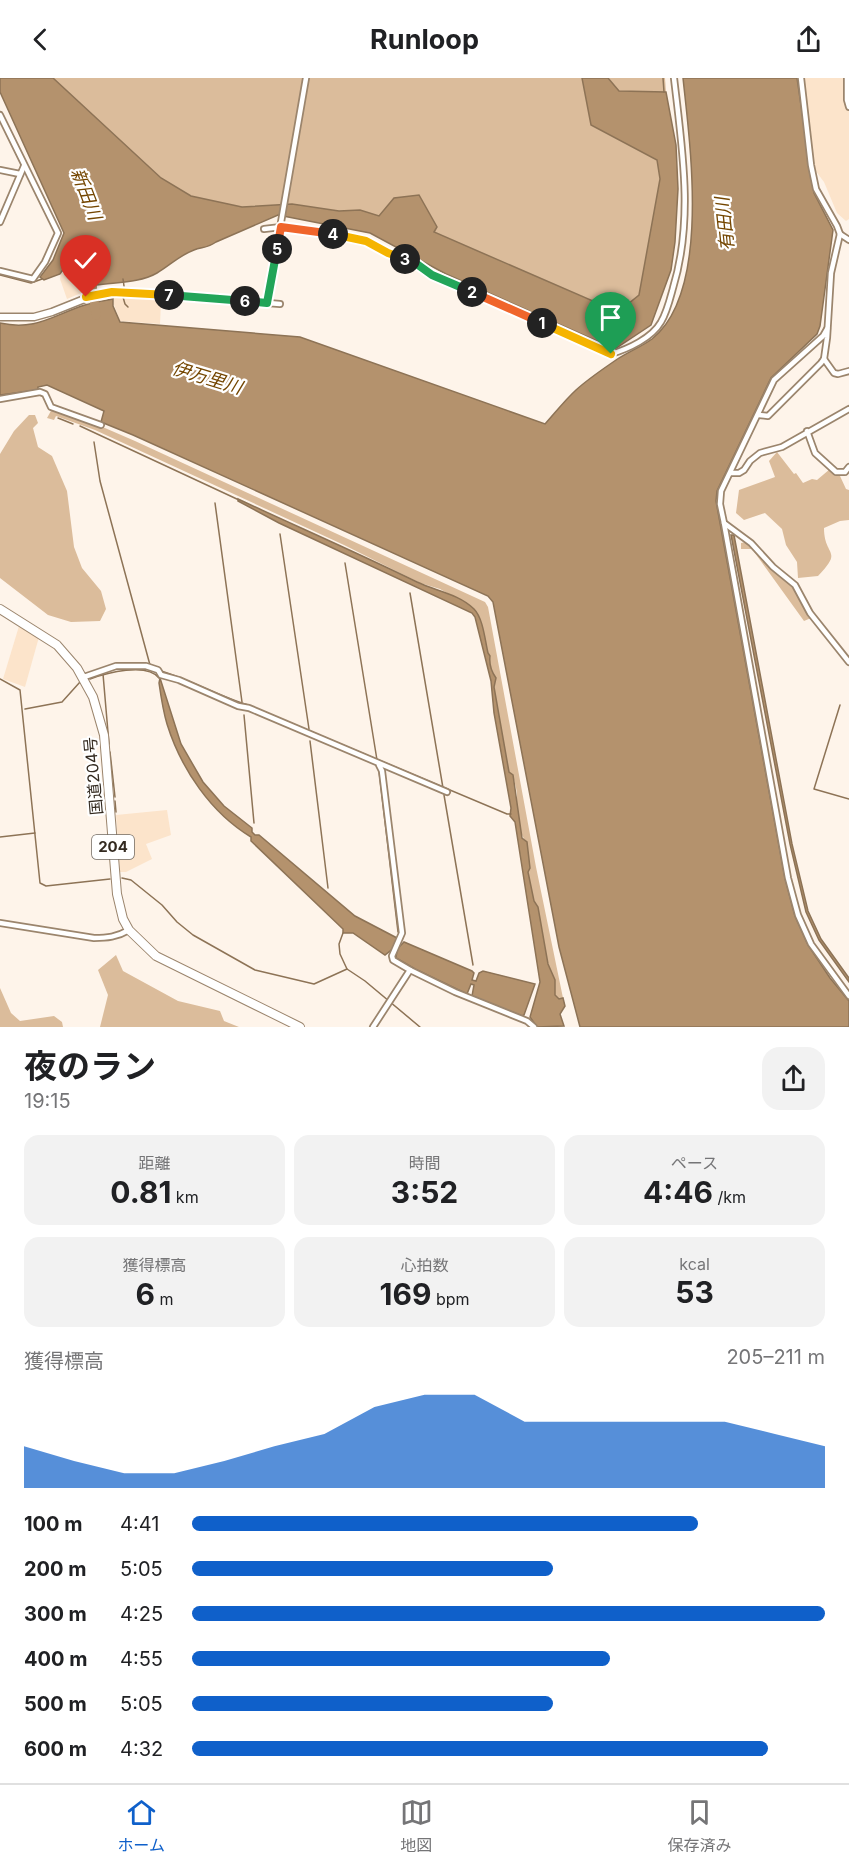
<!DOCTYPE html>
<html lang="ja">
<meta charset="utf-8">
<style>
:root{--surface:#fff;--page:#f2f2f2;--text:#202124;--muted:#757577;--line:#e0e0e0;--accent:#0f60ca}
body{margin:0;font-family:Inter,"Noto Sans JP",sans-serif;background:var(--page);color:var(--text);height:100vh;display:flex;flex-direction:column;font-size:22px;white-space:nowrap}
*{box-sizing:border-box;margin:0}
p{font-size:20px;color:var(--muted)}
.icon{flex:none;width:33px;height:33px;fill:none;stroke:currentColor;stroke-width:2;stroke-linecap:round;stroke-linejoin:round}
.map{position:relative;height:949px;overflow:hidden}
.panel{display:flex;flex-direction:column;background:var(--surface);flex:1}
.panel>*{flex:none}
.pin{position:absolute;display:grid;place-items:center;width:51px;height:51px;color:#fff;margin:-62px -26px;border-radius:50% 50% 50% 0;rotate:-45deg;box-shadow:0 0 6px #0007}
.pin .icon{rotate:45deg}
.km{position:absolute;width:30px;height:30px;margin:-15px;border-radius:50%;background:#222;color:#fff;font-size:16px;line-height:30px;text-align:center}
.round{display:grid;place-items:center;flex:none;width:63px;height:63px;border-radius:18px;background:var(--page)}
.headline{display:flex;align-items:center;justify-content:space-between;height:102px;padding:0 24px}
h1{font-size:33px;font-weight:700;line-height:45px}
.stats{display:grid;grid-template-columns:repeat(3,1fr);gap:9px;height:102px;padding:6px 24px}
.stats div{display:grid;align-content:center;border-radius:15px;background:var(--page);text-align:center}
.stats b{font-size:30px;font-weight:700}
.stats small{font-size:16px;font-weight:400}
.stats p{font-size:16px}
.chart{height:168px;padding:12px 24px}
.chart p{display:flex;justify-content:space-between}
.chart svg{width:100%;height:108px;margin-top:6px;fill:var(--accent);opacity:.7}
ul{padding:0 24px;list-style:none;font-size:20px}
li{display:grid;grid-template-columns:96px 72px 1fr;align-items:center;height:45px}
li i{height:15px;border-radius:8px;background:var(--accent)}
header{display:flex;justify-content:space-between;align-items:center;height:78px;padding:0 24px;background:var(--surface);font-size:27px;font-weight:700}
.tabs{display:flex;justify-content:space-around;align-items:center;height:84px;border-top:2px solid var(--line);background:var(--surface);font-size:16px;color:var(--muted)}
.tabs a{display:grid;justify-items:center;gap:3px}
.tabs .on{color:var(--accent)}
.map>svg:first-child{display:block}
</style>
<header><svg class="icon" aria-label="back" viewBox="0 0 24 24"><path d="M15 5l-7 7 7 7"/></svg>Runloop<svg class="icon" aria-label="share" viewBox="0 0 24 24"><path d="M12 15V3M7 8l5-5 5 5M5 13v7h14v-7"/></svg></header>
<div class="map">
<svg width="849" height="949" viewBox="0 0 849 949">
<rect width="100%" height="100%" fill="#fef4ea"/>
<g fill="#fce4cb">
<path d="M803,0h41l-1,19 6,14v108l-3,2 -9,-8 -13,-31 -9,-12z"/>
<path d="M75,191l6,17 5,5 -19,8 -7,-20 1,-6z"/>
<path d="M114,219l43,2 4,4 -1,21 -40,-3 -6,-16z"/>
<path d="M19,548l20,11 -14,50 -22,-8z"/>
<path d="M167,732l4,25 -25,9 6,15 -26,13h-6l-4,-57z"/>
</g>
<g fill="#dbbc9b">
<path d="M53,0h529l9,47 66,35 3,19 -21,116 -21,17 -185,-80 -39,-34 -15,19 -19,-7 -21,1 -47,-7 -50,3 -51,-11 -30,-18z"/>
<path d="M608,0h57l1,14 -47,-1z"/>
<path d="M52,331l46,16 37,16 350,161 3,5 48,260 27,131 -4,1 -4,-4v-15l-7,-16 -10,-57c-12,-14 -11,-47 -11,-65 -11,-10 -10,-33 -10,-47 0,-6 -3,-14 -4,-20l-4,-2 -15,-86 2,-9c-5,-7 -7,-14 -6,-22l-2,-3 -10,-39 -5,-6 -33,-19 -20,-6 -76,-38 -249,-115 -39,-14 -2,4 -7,-2z"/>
<path d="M29,337h6l3,8 -5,5 5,19 14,9 15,35 7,56 8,21 19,23 5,18 -6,12 -29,1 -23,-7 -48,-37v-124l14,-23z"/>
<path d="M777,374l17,22 2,-1 7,10 9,-4 5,1 13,-11 10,7 6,13 3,1v30l-9,1 -16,7c0,29 20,21 -6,48l-20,2 -1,-16 -11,-17 -4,-16 -17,-16 -21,7 -8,-7 3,-23 36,-13 -6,-16z"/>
<path d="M746,464l49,46 16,30 -7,3 -52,-72h-11v-6z"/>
<path d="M116,877l7,16 55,30 42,10 4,10 15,6h-139l8,-32 -10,-25z"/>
<path d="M0,910l11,25 9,8 34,-5 8,6 1,5h-63z"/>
</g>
<g fill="#b4926d" stroke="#8d7356" stroke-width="1.5">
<path d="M0,0h53l108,100 30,18 51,11 50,-3 47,7 21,-1 19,6 15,-18 25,-3 18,32 -3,5 184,80 21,-17 21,-116 -3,-19 -66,-35 -9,-47h26l11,13 47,1 10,53 2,44 -3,53 -4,28 -20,55 -36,24 -169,-75 -76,-41 -92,-18 -62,27c-8,6 -14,5 -22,8 -14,5 -25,16 -37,23 -17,10 -41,9 -61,12v3l-7,3 -7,-6 -7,-17 -6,2 -1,-1 -6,2 -2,3 -16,6 -4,-3 13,-17 11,-27 -64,-141z"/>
<path d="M683,0h114l17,115 19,37 -13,96 -3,8 -46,44 -54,113 -1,10 69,377 10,38 13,29 22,33 19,23v26h-269l-21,-80 -66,-345 -5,-6 -355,-161 -32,-13 3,-11 -57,-26 -9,2v3l-38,5v-72c36,8 53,-8 85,-18 9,-3 19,-4 28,-6v7l7,16 180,15 245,87c10,-11 20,-24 31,-34 12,-11 27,-21 40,-30 12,-8 25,-13 36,-21 59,-47 38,-194 31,-261z"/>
<path d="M238,421c60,28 120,54 179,83 19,9 42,12 57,27 9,9 11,31 14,44l2,3c-1,8 1,15 6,22l-2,9 15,85 4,3 9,63 5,4 3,26 -2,4 6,29 4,6 10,57 7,16v15l4,4 4,-1 2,8 -5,8 4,12 -27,1 -7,-10 10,-35 -25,-160 -5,-6 1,-8 -17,-95 -3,-32 -16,-64 -3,-4 -193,-90 -41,-22z"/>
<path d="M731,457h3l58,309 16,67 13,28 28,39v4l-30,-42 -13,-28 -16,-68z"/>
<path d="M160,600l21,66 22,38 21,24 28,22v4l3,3h4l96,81 42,22 -2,7 4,2 5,-5 68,29 2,2 -2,7 4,1 3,-8 4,-2 52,13 -11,31 -2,1 -50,-20 2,-11 -3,-1 -4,10 -52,-25 -19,-11 1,-8 -3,-2 -9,7 -32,-22h-10v-4l-92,-88v-4c-40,-24 -70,-68 -84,-113 -4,-13 -6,-27 -8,-41z"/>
</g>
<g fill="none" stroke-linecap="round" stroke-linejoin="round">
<g stroke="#8d7356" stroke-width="1.5">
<path d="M663,0l1,14"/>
<path d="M0,197l31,8 11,-4"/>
<path d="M123,201l1,7"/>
<path d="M123,219l2,7 3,3"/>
<path d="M58,340l15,6"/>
<path d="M80,348l159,74"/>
<path d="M94,364l6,39 50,184"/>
<path d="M215,425l27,199"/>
<path d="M280,456l29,195"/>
<path d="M345,485l32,197"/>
<path d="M410,515l33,195"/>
<path d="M161,593c30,9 57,25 87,34l259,109h4"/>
<path d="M103,596l6,70"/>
<path d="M0,601l20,11 20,193 6,3 64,-7"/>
<path d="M90,601c16,-6 57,-17 69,-1"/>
<path d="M840,627l-26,84 35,10"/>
<path d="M25,631l37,-7 18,-20"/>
<path d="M244,637l10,108"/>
<path d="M310,663l18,147"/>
<path d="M110,674l5,45"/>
<path d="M379,693l19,161"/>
<path d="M444,717l29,170"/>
<path d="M115,723l1,11"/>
<path d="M0,759l35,-4"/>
<path d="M122,800l9,2 31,25 15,17 16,13 62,35 59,14 33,-15"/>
<path d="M343,855l-4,11 1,10 7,15 18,12 55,46"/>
</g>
<path stroke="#b4926d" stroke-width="9" d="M91,200l5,37"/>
<g stroke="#9b856d" stroke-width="8">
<g id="minor">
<path d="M847,0v22l2,7"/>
<path d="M0,37l58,118 -13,29 -12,17 -33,-8"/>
<path d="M0,92l20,4"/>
<path d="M0,144l24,-56"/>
<path d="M264,151l17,-2 77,11 30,15 26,9 18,13 179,79c17,-5 41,-16 50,-32 6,-10 9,-23 12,-34 21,-69 9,-140 1,-210"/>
<path d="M840,156l9,6"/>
<path d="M145,215l135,11"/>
<path d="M267,225l39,-225"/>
<path d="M827,251l-4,7 -49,44 -53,111 -1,13 4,19 27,20 22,24 22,18 15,28 39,49"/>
<path d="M824,281l10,14 4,1 11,-3"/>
<path d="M0,321l40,-7 5,2 6,13 50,18"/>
<path d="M759,337l9,1 53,-53 3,-4 3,-21 4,-65 9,-39 -3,-8 -21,-37 -5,-24 -10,-87"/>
<path d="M807,353l8,22 21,19h9l4,-5"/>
<path d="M731,395h8l5,-3 6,-9 10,-8 22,-6 67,-38"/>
<path d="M724,445l64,355 10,37 13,29 38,52"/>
<path d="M84,599l32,-11h30l12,4 3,5 18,5 59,26 11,2 198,84"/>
<path d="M0,845l94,15c13,0 23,-1 35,-8"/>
<path d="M410,892l45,22 72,29 7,6"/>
<path d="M373,949l37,-57 -17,-10 -1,-4 10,-23 -20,-162 -3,-6"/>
</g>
</g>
<g stroke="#9b856d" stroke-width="9">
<path id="tertiary" d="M0,239h34l18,-5 45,-18 15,-2 33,1"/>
</g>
<g stroke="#9b856d" stroke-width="10">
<path id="trunk" d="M0,531l57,36 20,23 16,29 11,38 13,159 6,25 6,11 27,26 144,71"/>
</g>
<use href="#minor" stroke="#fff" stroke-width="4.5"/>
<use href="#tertiary" stroke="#fff" stroke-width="6"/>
<use href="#trunk" stroke="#fff" stroke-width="8"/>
</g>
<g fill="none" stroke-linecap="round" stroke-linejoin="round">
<g stroke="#fff" stroke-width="12">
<path id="split-1" d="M542,245l69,31"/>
</g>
<g stroke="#fff" stroke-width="12">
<path id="split-2" d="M472,214l70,31"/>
</g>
<g stroke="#fff" stroke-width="12">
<path id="split-3" d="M405,181l9,3 18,13 40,17"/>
</g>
<g stroke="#fff" stroke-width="12">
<path id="split-4" d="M333,156l33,7 22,12 17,6"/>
</g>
<g stroke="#fff" stroke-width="12">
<path id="split-5" d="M277,171l4,-22 52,7"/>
</g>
<g stroke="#fff" stroke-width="12">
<path id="split-6" d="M245,223l22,2 10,-54"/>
</g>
<g stroke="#fff" stroke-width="12">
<path id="split-7" d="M169,217l76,6"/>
</g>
<g stroke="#fff" stroke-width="12">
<path id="split-8" d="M86,219l26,-5 57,3"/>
</g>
<use href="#split-1" stroke="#f5b400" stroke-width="8"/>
<use href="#split-2" stroke="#f0652b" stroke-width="8"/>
<use href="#split-3" stroke="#22a559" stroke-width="8"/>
<use href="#split-4" stroke="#f5b400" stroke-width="8"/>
<use href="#split-5" stroke="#f0652b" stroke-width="8"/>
<use href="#split-6" stroke="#22a559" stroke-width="8"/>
<use href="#split-7" stroke="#22a559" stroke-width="8"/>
<use href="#split-8" stroke="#f5b400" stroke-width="8"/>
</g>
<g text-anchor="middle" stroke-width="4.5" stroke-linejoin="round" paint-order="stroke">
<rect fill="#fff" stroke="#706a63" stroke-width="1.5" x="92" y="757" width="42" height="24" rx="4.5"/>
<g font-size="15" font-weight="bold" fill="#332a20">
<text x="113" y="774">204</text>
</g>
<g font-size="16" fill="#332a20" stroke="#fff">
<text transform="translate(93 698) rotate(-95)" y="6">国道204号</text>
</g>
<g font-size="18" font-style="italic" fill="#744600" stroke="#fff">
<text transform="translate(86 116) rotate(69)" y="6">新田川</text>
<text transform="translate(725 146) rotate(-96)" y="6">有田川</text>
<text transform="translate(207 300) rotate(17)" y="6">伊万里川</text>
</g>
</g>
</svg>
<div class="pin" style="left:611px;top:276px;background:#1e9e55"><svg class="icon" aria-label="arrive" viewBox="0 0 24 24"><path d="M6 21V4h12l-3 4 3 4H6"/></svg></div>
<div class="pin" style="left:86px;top:219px;background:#d93025"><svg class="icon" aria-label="check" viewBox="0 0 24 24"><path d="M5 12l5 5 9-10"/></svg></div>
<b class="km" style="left:542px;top:245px">1</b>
<b class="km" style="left:472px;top:214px">2</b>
<b class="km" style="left:405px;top:181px">3</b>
<b class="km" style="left:333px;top:156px">4</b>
<b class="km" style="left:277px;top:171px">5</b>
<b class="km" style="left:245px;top:223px">6</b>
<b class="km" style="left:169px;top:217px">7</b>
</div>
<section class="panel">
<div class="headline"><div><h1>夜のラン</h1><p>19:15</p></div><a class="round"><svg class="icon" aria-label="share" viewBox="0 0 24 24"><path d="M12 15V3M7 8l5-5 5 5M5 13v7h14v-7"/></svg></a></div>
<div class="stats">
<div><p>距離</p><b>0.81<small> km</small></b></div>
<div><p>時間</p><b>3:52</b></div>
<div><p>ペース</p><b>4:46<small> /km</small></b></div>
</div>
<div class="stats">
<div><p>獲得標高</p><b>6<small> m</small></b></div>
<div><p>心拍数</p><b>169<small> bpm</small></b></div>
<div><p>kcal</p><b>53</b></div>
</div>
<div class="chart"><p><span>獲得標高</span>205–211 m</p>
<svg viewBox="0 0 160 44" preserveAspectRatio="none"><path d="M0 44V27L10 33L20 38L30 38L40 33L50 27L60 22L70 11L80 6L90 6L100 17L110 17L120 17L130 17L140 17L150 22L160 27V44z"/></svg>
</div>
<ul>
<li><b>100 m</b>4:41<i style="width:80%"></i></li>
<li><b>200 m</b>5:05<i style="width:57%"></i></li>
<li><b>300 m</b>4:25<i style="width:100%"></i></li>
<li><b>400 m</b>4:55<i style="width:66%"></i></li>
<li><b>500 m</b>5:05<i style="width:57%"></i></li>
<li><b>600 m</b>4:32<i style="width:91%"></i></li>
</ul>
</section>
<nav class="tabs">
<a class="on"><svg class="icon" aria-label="home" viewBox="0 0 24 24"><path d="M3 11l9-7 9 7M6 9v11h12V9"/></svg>ホーム</a>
<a><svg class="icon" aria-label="map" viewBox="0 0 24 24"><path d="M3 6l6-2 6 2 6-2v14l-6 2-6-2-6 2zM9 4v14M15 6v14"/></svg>地図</a>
<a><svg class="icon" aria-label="saved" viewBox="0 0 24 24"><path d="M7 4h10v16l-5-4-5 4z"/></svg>保存済み</a>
</nav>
